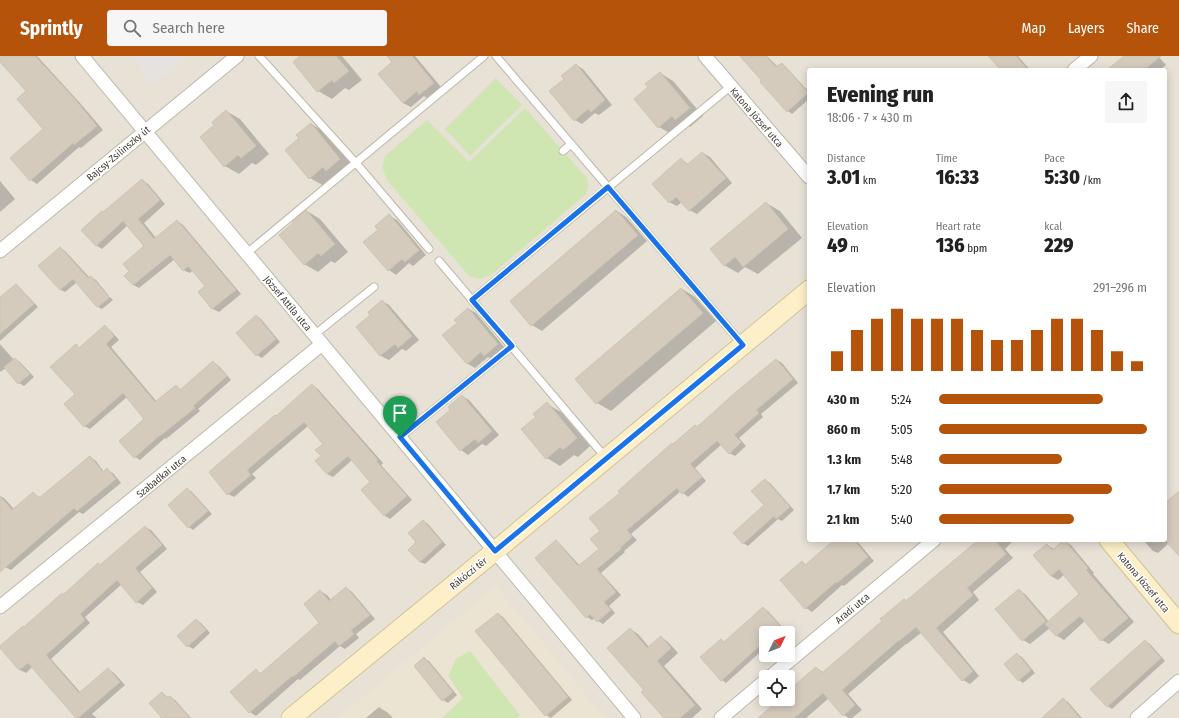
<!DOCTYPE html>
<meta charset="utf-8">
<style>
:root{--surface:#fff;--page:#f6f6f6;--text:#222;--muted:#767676;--accent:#b45309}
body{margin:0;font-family:"Fira Sans Condensed",sans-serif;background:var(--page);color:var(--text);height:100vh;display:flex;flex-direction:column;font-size:15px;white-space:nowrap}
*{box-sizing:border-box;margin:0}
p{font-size:13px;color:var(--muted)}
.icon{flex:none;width:22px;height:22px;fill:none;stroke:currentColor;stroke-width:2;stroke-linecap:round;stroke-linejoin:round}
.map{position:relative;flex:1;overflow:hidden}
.sheet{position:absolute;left:807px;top:12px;width:360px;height:474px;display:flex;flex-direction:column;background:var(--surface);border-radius:4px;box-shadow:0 2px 10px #0003}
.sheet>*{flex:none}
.needle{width:26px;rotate:47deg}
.fabs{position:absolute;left:759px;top:570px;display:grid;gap:8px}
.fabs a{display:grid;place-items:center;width:36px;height:36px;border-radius:4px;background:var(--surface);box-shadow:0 2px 10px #0003;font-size:20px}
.pin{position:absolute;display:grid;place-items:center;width:34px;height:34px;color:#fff;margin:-41px -17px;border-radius:50% 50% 50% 0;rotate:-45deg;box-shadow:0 0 4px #0007}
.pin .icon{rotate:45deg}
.round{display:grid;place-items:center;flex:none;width:42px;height:42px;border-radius:4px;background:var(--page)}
.head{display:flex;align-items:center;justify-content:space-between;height:68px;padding:0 20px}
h1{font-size:22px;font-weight:800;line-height:30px}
.stats{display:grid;grid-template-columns:repeat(3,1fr);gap:6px;height:68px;padding:4px 20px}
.stats div{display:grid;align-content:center}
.stats b{font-size:20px;font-weight:800}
.stats small{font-size:11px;font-weight:400}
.stats p{font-size:11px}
.chart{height:112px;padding:8px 20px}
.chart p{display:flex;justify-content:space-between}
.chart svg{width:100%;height:72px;margin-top:4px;stroke:var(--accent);stroke-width:6}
ul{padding:0 20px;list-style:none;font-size:13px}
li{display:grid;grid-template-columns:64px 48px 1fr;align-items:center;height:30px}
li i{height:10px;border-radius:5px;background:var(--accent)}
header{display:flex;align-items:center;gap:24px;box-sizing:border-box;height:56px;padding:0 20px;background:var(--accent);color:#fff}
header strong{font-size:19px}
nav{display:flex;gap:22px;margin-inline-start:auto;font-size:14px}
.search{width:280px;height:36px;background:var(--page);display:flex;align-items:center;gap:10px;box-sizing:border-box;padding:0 14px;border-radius:4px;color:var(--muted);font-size:15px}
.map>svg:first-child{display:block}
</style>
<header>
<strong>Sprintly</strong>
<div class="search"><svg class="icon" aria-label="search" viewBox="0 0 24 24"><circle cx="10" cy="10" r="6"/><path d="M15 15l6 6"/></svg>Search here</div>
<nav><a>Map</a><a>Layers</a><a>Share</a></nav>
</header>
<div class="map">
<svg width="1179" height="662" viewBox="0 0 1179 662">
<rect width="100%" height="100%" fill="#f3f0e8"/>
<path fill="#e7e1d6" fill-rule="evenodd" d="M0,0h1179v662h-1179zM809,14h356v470h-356zM766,577h22v22h-22zM766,621h22v22h-22z"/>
<path fill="#ece4d2" d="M496,530l109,132h-267z"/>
<g fill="#d0e6b2">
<path d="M496,22l26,27 -52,51 -25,-27z"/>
<path d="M525,52l62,70 1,8 -2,8 -95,81 -12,4 -10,-3 -82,-96 -5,-13 3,-11 42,-36 42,42z"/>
<path d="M470,595l50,64 -2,3h-76l21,-20 -15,-22 8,-17z"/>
</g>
<path fill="#e5e2df" d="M129,0h60l-35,29z"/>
<g fill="#0003">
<path d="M0,0h37l43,47 23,27 -22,18 -2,-1 -42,37 -6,-4 14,-51 -18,-38z"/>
<path d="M302,0h40l20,24 -13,10 -4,-2 -13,11 -14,-8z"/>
<path d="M394,0h21l26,31 -14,11 -3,-2 -13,11 -8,-4 -9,-41z"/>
<path d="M742,0h25l11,11 4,-3 4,3 23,25v7l-17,15 -4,-3z"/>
<path d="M990,0h28l12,14h-28z"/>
<path d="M1125,0h33l8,9 -6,5h-52z"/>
<path d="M576,9l7,4 29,36 -13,10 -4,-2 -13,11 -7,-4 -10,-41z"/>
<path d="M660,17l13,8 30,35 -13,11 -4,-2 -13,10 -14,-8 -24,-28 14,-12z"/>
<path d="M226,55l14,8 29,35 -13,11 -4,-2 -13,11 -14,-8 -9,-41z"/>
<path d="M311,68l14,8 29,35 -30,19 -14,-8 -24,-28 14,-12z"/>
<path d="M703,97l7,4 22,26 -35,31 -8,-4 -7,-8 -5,4 -8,-4 12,-43 8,6z"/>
<path d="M142,124l6,4 17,20 -21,19 12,15 21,-17 6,4 58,69 -22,18 -6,-3 -14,-17 7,-5 -13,-17 -3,3 -7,-3 -8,-11 -36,29 -6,-3 -2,-14 15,-24 -18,-22 -26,24 -6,-4 8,-32z"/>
<path d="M0,125l15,18 -15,13z"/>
<path d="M766,147l14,8 22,27 -44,36 -13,-7 -7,6 -14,-8z"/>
<path d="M307,155l13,8 28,33 -13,11 -4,-2 -13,11 -14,-8z"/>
<path d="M617,155l9,6 21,24 -105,90 -10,-6z"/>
<path d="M390,160l7,4 29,35 -13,11 -4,-3 -13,12 -7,-5 -10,-40z"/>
<path d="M61,192l4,3 25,27 1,-1 5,3 13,16 -12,9v2l-20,-25 -12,10 -4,-2 -21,-24z"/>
<path d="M16,229l4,3 18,19 -38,34v-42z"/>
<path d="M682,233l13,8 21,24 -105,90 -14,-8z"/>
<path d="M110,241l3,3 -11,9 -4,-2z"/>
<path d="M382,245l7,4 30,35 -13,11 -4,-2 -13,11 -8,-4 -23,-29 14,-12z"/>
<path d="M469,253l7,4 29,35 -13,11 -4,-2 -13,11 -7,-4 -24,-29 14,-12z"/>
<path d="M256,260l5,3 19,23 -18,16 -5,-3z"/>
<path d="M105,271l5,3 9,10 -8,7 46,55 19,-16 6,4 31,-27 6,3 12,14 -33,29 2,2 -34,28 -1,-1 -25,22 -5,-3 11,-38 -19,-22 -37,32 -6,-3 -8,-32v-48l4,2z"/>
<path d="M0,288l14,16 1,-1 5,3 14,15 -10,9 -5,-3 -13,-15 -6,4z"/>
<path d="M777,304l5,3 16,20 -37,31 2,3 -24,21 7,8 -11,10 -6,-3 -7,-9 -27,24 11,13 -18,16 -7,-6 -50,43 6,6 -13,11 1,1 -24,21 20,22 -12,11 6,7 -12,11 -5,-3 -3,-3 -3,2 -5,-3 -31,-75 5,3 19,21 20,-17 1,-18 20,-38 74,-67 3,1z"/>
<path d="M313,330l5,3 65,74 -2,2 31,35 -22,19 -5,-3 -23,-26 9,-8 -19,-22 -19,17 -6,-3 -5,-18 2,-12 -16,-18 -56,48 4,4 -22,19 -6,-3 49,-77z"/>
<path d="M462,340l7,4 30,35 -13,11 -4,-2 -14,11 -7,-5 -24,-28 15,-12z"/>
<path d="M547,348l14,8 29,34 -12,11 -4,-2 -14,11 -13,-8 -10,-41z"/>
<path d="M90,401l6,4 8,11 3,-2 6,3 8,10 -38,31 -4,-2 -68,58 -6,-3 -5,-6v-65l4,2 10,11 19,-16 8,5z"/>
<path d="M765,424l5,3 24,27 -12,11 -4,-2 -30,27 -5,-3 22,-38z"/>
<path d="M188,433l4,3 20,22 -19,16 -4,-3z"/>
<path d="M1179,436v62l-10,-11 -11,10 -5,-2 -10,-11h22v-35z"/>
<path d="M423,465l5,3 18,21 -21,19 -5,-2 -2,-20z"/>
<path d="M145,471l6,3 16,19 -27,23 17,20 -14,13 -6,-3 -15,-18 -37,33 5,6 -39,36 30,34 27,-24 6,4 11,12 -33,29 5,4h-20l-45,-51 -6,6 -6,-3 -20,-23 101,-81z"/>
<path d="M836,484h20l18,21 -30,25 -2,-1 -30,27 -6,-4 -4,-46 5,3z"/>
<path d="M980,484h34l-9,9 8,9 -40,34 6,8 -36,32 36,44 -9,8 -7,-4 -41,-48 -15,12h-1l-58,50 14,16 -10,8h-3l-5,-3 -15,-17 -23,20h-46l21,-19h7v-6l28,-25 7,4z"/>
<path d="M1064,485l7,4 23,28 -1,1 41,48 -25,22 -7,-4 -17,-19 -21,19 -7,-4 -7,-8 -20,16 -7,-4 -26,-31 22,-19 7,5 23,27 32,-28 -16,-20 -7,6 -7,-4 -4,-31 7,4z"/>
<path d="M346,532l6,4 23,27 -19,15 3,4 -14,11 -5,-3 -40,34 -2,-1 -42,37 -6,-4 -18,-20 24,-21 6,3 59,-51 -1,-32 7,4 4,5z"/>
<path d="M763,553l5,2 17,19 -3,3h-16v14l-40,36 -4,-3v-40l3,3z"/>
<path d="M498,558l5,3 69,83 -21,18 -5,-3z"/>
<path d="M196,564l5,3 9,10 -17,16 -5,-3 -10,-10z"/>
<path d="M630,573l8,5 11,13 12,-10 7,5 10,11 -14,13 38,43 -10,9h-27l-19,-28z"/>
<path d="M1145,586l5,2 15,17 -53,48 -5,-3z"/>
<path d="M1017,599l5,2 13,16 -12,10 -4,-3z"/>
<path d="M424,603l5,2 28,34 -9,8 -5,-3z"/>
<path d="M162,637l7,5 1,-1 5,3 16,18h-28z"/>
<path d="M1063,644l5,2 14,16h-28z"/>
<path d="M379,651l9,6 5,5h-27z"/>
</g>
<g fill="#d5cbbd" stroke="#cfc3b1">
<path d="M0,0h35l39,42 23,28 -23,19 -1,-2 -43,38 -20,-23 33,-29 -26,-30 9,-8 -26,-29z"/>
<path d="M300,0h36l13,15 -15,12 -2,-3 -15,12 -24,-30z"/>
<path d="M387,0h25l22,27 -15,12 -2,-4 -14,12 -25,-29 14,-12z"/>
<path d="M740,0h26l10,11 6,-4 26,30 -21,19 -27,-30 1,-2z"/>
<path d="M988,0h28l12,14h-27z"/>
<path d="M1124,0h37l-17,14h-37z"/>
<path d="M576,8l29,36 -14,12 -3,-3 -14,12 -25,-30 15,-12 -3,-3z"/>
<path d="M660,16l30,36 -15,12 -3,-4 -14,12 -24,-29 14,-12 -3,-3z"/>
<path d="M226,54l30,36 -15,12 -3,-3 -14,12 -24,-30 14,-12 -2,-3z"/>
<path d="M311,67l29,36 -14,12 -3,-4 -14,12 -24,-29 14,-12 -3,-3z"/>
<path d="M702,96l24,26 -37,33 -13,-14 -7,6 -17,-19 29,-26 6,7z"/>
<path d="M142,123l18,21 -22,19 16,20 23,-19 59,70 -24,19 -14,-17 7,-6 -17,-20 -5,5 -13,-16 -37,30 -9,-9 5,-5 -6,-7 21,-18 -21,-25 -27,25 -15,-16 21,-19 1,1z"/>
<path d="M766,146l22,27 -45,38 -8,-10 -11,9 -14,-17z"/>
<path d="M306,154l29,34 -14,12 -3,-3 -14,12 -25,-30 14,-12 -1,-1z"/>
<path d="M616,154l22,25 -107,91 -21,-25z"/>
<path d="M389,158l30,36 -14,12 -3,-3 -14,12 -25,-29 15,-12 -3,-4z"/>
<path d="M60,191l28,31 3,-2 18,21 -12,10 -24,-28 -13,11 -22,-24z"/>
<path d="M16,228l18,20 -34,30v-37z"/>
<path d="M681,232l22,25 -107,91 -21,-25z"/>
<path d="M382,244l30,36 -14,12 -3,-4 -15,12 -24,-29 14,-12 -2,-3z"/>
<path d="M468,252l30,36 -14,12 -3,-4 -14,12 -25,-29 15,-12 -3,-3z"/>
<path d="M256,259l20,24 -20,17 -20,-23z"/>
<path d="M105,269l9,11 -8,8 49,58 21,-17 4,5 33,-29 14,15 -34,30 2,2 -35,28h-1l-25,22 -15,-17 25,-22 -21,-26 -39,34 -20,-23 11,-10 -25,-27 26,-23 3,4z"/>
<path d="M15,302l15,16 -12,10 -14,-17z"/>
<path d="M776,303l17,20 -37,31 3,3 -25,22 7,7 -12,12 -12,-13 -27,23 12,13 -20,17 -5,-6 -50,42 5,7 -12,11 1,1 -24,20 19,23 -12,10 7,8 -14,12 -7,-8 -4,4 -51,-60 21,-18 22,26 21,-17 -9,-10 10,-8 -11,-13 31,-25 -2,-2 54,-48 1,1 22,-19 2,2 39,-35z"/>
<path d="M312,328l66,76 -2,1 31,35 -23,20 -23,-26 9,-8 -22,-26 -21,18 -12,-13 6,-5 -6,-6 8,-6 -19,-22 -57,48 4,5 -24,20 -18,-23 66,-57 1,1z"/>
<path d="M462,339l30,36 -14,12 -3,-4 -15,12 -24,-29 14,-12 -2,-3z"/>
<path d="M547,346l30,36 -14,12 -3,-3 -14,12 -25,-30 15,-12 -3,-3z"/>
<path d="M90,400l13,16 4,-4 9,11 -39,32 -3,-3 -74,64v-76l12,14 21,-18 6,6z"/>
<path d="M765,423l25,28 -14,12 -2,-3 -31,28 -10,-11 31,-28 -13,-14z"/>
<path d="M187,432l21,23 -20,17 -20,-23z"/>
<path d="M1179,435v65l-14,-16v-37z"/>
<path d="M423,464l19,22 -22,20 -12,-12 8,-8 -8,-9z"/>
<path d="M145,470l17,19 -27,23 17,20 -16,15 -19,-23 -37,34 5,6 -39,35 33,38 29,-25 12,14 -42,36h-2l-48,-55 -9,7 -19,-22v-2l23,-20 1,1 38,-34 1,2 35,-32 2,2z"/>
<path d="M834,484h20l14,17 -31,26 -1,-1 -31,27 -25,-29 22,-19 3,4z"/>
<path d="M978,484h17l11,14 -39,34 6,7 -37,33 37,43 -11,10 -46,-54 -17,14v-1l-57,50 13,15 -12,11 -20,-23 -29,25h-36l22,-19h8v-8l28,-24 6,6 60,-52 -2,-2 24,-20 2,2z"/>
<path d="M1064,484l24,28 -2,2 42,48 -27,23 -21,-25 -24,20 -11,-12 34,-30 -20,-25 -8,7 -18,-21 14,-11 5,6z"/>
<path d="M346,531l24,28 -19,15 3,4 -15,12 -4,-5 -42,36 -1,-1 -43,37 -19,-21 26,-23 4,5 59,-51 -15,-19 16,-14 9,11z"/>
<path d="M1019,533l27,32 -24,20 -27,-32z"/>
<path d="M763,551l18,20 -7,6h-8v7l-45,41 -21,-24 21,-18 3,3z"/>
<path d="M498,557l70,84 -23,19 -70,-85z"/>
<path d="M196,563l10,11 -19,17 -10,-11z"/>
<path d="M630,572l17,20 14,-12 10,12 -14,13 38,44 -15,13h-16l-23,-26 3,-2 -37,-42z"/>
<path d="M1145,584l16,18 -54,49 -17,-18z"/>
<path d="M1017,597l14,17 -13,11 -14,-17z"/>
<path d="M424,601l29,35 -11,9 -28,-35z"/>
<path d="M162,636l5,6 3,-2 20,22h-28l-13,-15z"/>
<path d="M1063,642l17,20h-38z"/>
</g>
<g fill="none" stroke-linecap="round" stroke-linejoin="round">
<g stroke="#bfb7aa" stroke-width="9">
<g id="lane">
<path d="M259,0l97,107 73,86"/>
<path d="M496,0l247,289"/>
<path d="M563,95l8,-7"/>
<path d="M247,197l237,-197"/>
<path d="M439,205l167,197"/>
<path d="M472,244l259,-214"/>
<path d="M314,279l60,-48"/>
<path d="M400,381l112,-91"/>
</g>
</g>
<g stroke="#bfb7aa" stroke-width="15">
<g id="street">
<path d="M82,0l552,662"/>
<path d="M705,0l104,121"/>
<path d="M1074,14l17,-14"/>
<path d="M0,195l237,-195"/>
<path d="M0,551l322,-263"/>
<path d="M770,621l164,-137"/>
<path d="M721,662l45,-38"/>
<path d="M1137,662l42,-37"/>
</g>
</g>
<g stroke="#d2c299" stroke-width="21">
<g id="secondary">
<path d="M1109,484l70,84"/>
<path d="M291,662l204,-167 314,-261"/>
</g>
</g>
<use href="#lane" stroke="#fff" stroke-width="7"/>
<use href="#street" stroke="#fff" stroke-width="13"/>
<use href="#secondary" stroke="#fdefc8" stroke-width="19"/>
</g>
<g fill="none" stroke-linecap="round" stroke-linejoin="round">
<g stroke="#fff" stroke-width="8">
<path id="route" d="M608,131l135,158 -248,206 -95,-114 112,-91 -40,-46z"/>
</g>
<use href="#route" stroke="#1a73e8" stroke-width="5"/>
</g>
<g text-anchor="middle" stroke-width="3" stroke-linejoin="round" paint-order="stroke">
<g font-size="10" fill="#464037" stroke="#fff">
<text transform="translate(757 61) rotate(49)" y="4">Katona József utca</text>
<text transform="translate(118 97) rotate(-40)" y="4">Bajcsy-Zsilinszky út</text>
<text transform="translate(288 247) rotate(50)" y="4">József Attila utca</text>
<text transform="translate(161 420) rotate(-39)" y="4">Szabadkai utca</text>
<text transform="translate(468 517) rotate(-39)" y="4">Rákóczi tér</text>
<text transform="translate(1144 526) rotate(50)" y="4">Katona József utca</text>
<text transform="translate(852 552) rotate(-40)" y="4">Aradi utca</text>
</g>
</g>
</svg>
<div class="fabs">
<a><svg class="needle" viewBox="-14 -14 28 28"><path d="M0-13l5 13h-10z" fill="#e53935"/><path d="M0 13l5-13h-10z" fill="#767676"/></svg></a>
<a><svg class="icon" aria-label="locate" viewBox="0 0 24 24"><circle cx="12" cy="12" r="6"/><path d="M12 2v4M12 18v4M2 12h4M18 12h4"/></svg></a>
</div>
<div class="pin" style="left:400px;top:381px;background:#1e9e55"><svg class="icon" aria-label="arrive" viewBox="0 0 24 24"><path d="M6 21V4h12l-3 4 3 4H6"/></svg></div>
<section class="sheet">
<div class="head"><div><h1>Evening run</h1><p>18:06 · 7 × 430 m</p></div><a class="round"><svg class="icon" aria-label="share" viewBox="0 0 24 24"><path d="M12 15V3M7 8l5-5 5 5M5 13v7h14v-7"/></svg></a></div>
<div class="stats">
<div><p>Distance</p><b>3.01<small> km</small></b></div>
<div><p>Time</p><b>16:33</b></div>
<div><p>Pace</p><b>5:30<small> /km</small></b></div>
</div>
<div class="stats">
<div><p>Elevation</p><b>49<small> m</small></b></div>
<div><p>Heart rate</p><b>136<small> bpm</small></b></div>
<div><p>kcal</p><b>229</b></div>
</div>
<div class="chart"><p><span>Elevation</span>291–296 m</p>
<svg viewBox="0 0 160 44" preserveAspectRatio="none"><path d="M5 44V32M15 44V19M25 44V12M35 44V6M45 44V12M55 44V12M65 44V12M75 44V19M85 44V25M95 44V25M105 44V19M115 44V12M125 44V12M135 44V19M145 44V32M155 44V38"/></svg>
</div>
<ul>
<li><b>430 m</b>5:24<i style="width:79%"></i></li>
<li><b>860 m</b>5:05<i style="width:100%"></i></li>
<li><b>1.3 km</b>5:48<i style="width:59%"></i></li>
<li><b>1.7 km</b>5:20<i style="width:83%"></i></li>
<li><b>2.1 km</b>5:40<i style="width:65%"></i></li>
</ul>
</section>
</div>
